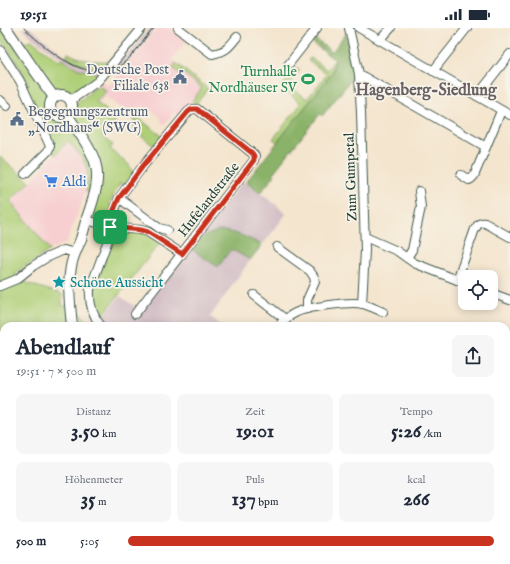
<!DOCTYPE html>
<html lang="de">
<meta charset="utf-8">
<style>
:root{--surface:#fff;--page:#f6f6f7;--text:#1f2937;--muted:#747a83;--accent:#c8321e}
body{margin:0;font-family:"IM FELL English",serif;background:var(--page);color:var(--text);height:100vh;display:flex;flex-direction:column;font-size:15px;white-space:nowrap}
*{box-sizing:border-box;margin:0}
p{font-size:13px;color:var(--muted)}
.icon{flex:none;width:22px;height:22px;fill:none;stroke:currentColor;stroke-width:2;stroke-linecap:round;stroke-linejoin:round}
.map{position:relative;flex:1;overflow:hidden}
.drawer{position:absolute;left:0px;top:294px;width:510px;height:242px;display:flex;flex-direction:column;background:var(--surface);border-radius:12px 12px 0 0;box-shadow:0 2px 10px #0003}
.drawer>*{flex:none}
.controls{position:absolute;left:458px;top:242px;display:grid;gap:8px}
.controls a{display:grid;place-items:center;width:40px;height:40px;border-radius:8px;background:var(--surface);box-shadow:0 2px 10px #0003;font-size:20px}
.pin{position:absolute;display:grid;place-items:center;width:34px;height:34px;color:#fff;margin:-17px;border-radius:8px;box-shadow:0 2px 6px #0006}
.round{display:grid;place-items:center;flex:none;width:42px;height:42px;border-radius:8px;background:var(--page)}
.summary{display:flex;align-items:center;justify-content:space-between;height:68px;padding:0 16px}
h1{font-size:22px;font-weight:700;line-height:30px}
.stats{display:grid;grid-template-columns:repeat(3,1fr);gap:6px;height:68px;padding:4px 16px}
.stats div{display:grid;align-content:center;border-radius:8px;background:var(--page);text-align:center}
.stats b{font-size:20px;font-weight:700}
.stats small{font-size:11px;font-weight:400}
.stats p{font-size:11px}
ul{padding:0 16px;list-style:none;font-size:13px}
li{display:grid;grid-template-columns:64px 48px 1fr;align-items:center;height:30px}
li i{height:10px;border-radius:5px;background:var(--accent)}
.status{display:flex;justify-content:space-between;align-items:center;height:28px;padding:0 20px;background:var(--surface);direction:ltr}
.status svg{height:11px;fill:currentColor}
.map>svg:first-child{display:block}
</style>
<div class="status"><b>19:51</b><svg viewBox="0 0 49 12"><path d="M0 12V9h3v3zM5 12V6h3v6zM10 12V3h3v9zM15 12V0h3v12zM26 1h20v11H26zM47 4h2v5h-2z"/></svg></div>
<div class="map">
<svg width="510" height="536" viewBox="0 0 510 536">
<rect width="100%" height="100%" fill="#f7f3e8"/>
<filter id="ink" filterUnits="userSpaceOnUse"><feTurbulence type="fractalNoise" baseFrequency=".025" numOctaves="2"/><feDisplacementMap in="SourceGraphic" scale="8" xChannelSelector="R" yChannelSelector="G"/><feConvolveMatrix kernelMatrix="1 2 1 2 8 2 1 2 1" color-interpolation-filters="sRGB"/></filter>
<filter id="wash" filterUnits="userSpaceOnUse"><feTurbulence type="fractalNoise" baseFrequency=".012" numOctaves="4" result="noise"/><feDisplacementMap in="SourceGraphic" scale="16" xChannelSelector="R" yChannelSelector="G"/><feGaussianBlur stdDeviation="0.9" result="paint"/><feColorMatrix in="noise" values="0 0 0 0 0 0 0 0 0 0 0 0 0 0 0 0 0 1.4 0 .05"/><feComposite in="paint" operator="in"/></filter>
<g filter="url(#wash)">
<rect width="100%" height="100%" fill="#f4e5ce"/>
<g fill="#f7cfd0">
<path d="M158,0h12l17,13 -15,18 4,4 -3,5 9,4 20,16 -22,28 -6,-5 -9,14 -5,-4 2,-2 -7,-6 -3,-3 -2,3 -6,-5 -9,11 -30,-23 -7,8 -2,-2 3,-15 -4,1 9,-8v3l5,3 13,-17 6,-4z"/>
<path d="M68,113l14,16 5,13 1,10 -2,11 -20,52 -16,7 -40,-49 20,-19z"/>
</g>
<g fill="#d2bdc5">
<path d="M22,0h8l34,27 10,6 18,6 15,-1 -7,8 -22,-4 -4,-3 -40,-28z"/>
<path d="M149,0h7l-25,31 -10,8 -10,4 9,-10 14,-13z"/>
<path d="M243,153l32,23 11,10 -18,24 -6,7 -17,-9 -28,-5 -19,8z"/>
<path d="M231,220l19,12 -40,57 9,6 -2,3h-106l-8,-9 17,-21 21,15 50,-62 26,18z"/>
</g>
<g fill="#aecf77" stroke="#668656">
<path d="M0,0h2l46,68v15l8,8h6l8,7 19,28 5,19 -3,21 -5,-3c5,-25 -2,-32 -18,-50l-13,14 -5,-6 -25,-62 4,-3 -16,-28 -13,-17z"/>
<path d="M31,12l28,21 2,-2 17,10 22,5c-7,6 -23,21 -32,21 -19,-1 -36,-36 -45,-51l5,-3z"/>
<path d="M68,25c6,3 12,6 19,7 8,2 16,0 23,3l-3,3c-15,2 -28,-1 -41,-10z"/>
<path d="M311,30l16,12 8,-10 -3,13 -55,69 -4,-3 28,-35 -19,-18 11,-14h1l3,-4 3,2 -12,15 19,14 20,-25 -19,-14z"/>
<path d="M176,35l32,26 -12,15 -4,-3 10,-13 -20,-16 -2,2 -7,-6z"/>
<path d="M99,59l4,1 3,3 -10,11 21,17 -15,18 11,8 -3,4 19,16 4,8 -9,12 -4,-2 -11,21 4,4 -5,12 -5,3 -9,-5 -2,-5 9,-33 -29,-67 2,-6 2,-3 19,-16z"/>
<path d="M137,89l25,19 -8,10 -21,-16 2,-5 -1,-7 1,1z"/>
<path d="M0,129l30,25 -20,19 40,49 -35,24 14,10 33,10v11l14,4 16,17h-88v189l-4,-6z"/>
<path d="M115,203l30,2 15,10 -58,73 -6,-10 -2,-14z"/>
<path d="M506,332l4,1v203h-359v-4h355z"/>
</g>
<g fill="#8ab268" stroke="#54784e">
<path d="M316,6l2,2 -3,3 17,13 13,-17h2l8,40 -33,41 -2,-2 -47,59 2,2 -15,18 -14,-11 86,-109 3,-13 -25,-19z"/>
<path d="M217,203c16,-1 31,7 45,14l-12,15 -19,-11 -13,18 -27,-18 7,-10z"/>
<path d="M92,532h59v4h-58z"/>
</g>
</g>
<g filter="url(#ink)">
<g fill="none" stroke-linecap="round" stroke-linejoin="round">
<g stroke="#3f564b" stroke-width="10">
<g id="minor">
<path d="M178,0l34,26c15,-3 16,-6 25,-17"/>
<path d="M349,0l10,46 2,39 4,137 -3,54"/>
<path d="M359,0l151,87"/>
<path d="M380,12l11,-12"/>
<path d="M0,22l20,31 30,65 -2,5 -23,23"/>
<path d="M288,37l29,-37"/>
<path d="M433,43l34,-43"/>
<path d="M359,46l127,73"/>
<path d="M477,68l33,-42"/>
<path d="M0,72l7,6"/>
<path d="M70,73l28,-20 44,-53"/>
<path d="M461,147l8,5 2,-1 3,-3 27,-65"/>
<path d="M119,170l40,30 8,2"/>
<path d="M87,192l23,7 31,3 7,2 34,22"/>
<path d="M365,209l32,14 17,12 51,20"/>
<path d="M277,219l33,24 4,6 1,5 -8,18v9"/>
<path d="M407,230l5,-8 9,-43 -2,-16"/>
<path d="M457,252l18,-51c3,-5 5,-7 10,-6l25,14"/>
<path d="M0,258l17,-7 16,-13 13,-8 18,-8 11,3"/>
<path d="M491,265l19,7"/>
<path d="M254,267l31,24"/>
<path d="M101,298c-9,-11 -12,-23 -11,-37l18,-49 3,-19 8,-23 24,-32 45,-54 4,-3h5l55,44 3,3 -1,4 -119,154"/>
<path d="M278,298c6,-6 11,-10 17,-13 11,-6 56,-12 68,-9 7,2 13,5 20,8"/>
<path d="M0,535l5,-3"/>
</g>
</g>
<g stroke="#3f564b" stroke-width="12">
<g id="major">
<path d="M6,0c16,23 31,47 48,69"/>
<circle cx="61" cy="78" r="11"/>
<path d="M67,87c9,13 23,31 28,47 6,19 -2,38 -8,56 -2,7 -4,14 -6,21 -3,7 -7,15 -9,23 -5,20 -2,43 0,64"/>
<path d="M117,532l1,4"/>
</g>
</g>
<use href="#minor" stroke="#fff" stroke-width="8"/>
<use href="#major" stroke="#fff" stroke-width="10"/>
<path stroke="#1f3d34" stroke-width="1" d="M24,0c22,21 65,59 97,37 11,-7 24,-27 33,-37"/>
</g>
</g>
<g fill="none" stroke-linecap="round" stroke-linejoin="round" filter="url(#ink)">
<g stroke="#fff" stroke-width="8">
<path id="route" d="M192,81h5l55,44 2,3v4l-72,94 -34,-22 -7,-2 -31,-3 3,-15 6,-14 24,-32 45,-54z"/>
</g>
<use href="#route" stroke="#c8321e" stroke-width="5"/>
</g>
<defs>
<g id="civic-bare" transform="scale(1.08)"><path d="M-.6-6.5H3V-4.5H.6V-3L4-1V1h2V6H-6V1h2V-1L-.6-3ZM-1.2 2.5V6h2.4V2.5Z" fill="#5c6f8a" stroke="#f7f3e8" stroke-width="2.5" paint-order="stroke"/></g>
<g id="stadium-bare" transform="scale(1.08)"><path d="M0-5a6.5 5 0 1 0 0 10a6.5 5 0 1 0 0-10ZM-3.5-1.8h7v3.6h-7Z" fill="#2e9e5b" stroke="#f7f3e8" stroke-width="2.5" paint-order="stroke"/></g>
<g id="supermarket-bare" transform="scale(1.08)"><path d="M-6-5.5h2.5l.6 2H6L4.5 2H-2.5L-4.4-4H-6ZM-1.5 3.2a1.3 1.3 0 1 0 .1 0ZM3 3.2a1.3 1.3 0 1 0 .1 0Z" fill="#3f7fe0" stroke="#f7f3e8" stroke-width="2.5" paint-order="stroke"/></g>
<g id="sight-bare" transform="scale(1.08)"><path d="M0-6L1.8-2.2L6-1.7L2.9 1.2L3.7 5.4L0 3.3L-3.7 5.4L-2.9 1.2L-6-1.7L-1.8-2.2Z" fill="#0f9aa8" stroke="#f7f3e8" stroke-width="2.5" paint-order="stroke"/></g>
</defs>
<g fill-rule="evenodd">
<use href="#civic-bare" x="180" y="49"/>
<use href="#stadium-bare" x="308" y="51"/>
<use href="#civic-bare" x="17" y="91"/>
<use href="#supermarket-bare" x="51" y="153"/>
<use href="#sight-bare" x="59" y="254"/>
</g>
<g text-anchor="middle" stroke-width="3.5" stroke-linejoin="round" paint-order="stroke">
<g font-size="14" fill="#4e5e75" stroke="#f7f3e8" text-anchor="end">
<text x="169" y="46">Deutsche Post<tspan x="169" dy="16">Filiale 638</tspan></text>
<text x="28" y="88" text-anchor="start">Begegnungszentrum<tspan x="28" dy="16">„Nordhaus“ (SWG)</tspan></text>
</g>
<g font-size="14" fill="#27864d" stroke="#f7f3e8" text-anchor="end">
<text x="297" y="48">Turnhalle<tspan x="297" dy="16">Nordhäuser SV</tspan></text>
</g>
<g font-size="14" fill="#1f3d34" stroke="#f7f3e8">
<text transform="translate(350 149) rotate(-92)" y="5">Zum Gumpetal</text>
<text transform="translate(208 171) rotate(-52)" y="5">Hufelandstraße</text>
</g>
<g font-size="14" fill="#366cbe" stroke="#f7f3e8" text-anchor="start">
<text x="62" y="158">Aldi</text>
</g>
<g font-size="14" fill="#0d838f" stroke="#f7f3e8" text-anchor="start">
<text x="70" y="259">Schöne Aussicht</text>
</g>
<g font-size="16" font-weight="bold" fill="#686065" stroke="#f7f3e8">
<text x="426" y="67">Hagenberg-Siedlung</text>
</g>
</g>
</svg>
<div class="controls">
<a><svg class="icon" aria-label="locate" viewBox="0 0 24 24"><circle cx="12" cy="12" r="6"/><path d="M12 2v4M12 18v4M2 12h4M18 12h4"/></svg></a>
</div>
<div class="pin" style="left:110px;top:199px;background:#1e9e55"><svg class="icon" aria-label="arrive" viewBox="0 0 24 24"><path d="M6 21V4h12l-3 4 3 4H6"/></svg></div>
<section class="drawer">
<div class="summary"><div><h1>Abendlauf</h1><p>19:51 · 7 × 500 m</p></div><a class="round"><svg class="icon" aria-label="share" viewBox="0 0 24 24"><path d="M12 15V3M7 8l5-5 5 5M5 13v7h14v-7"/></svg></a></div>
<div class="stats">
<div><p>Distanz</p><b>3.50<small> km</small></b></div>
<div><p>Zeit</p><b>19:01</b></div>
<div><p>Tempo</p><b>5:26<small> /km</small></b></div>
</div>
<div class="stats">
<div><p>Höhenmeter</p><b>35<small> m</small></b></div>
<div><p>Puls</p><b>137<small> bpm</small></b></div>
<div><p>kcal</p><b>266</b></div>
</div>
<ul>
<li><b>500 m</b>5:05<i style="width:100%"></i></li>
</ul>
</section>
</div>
